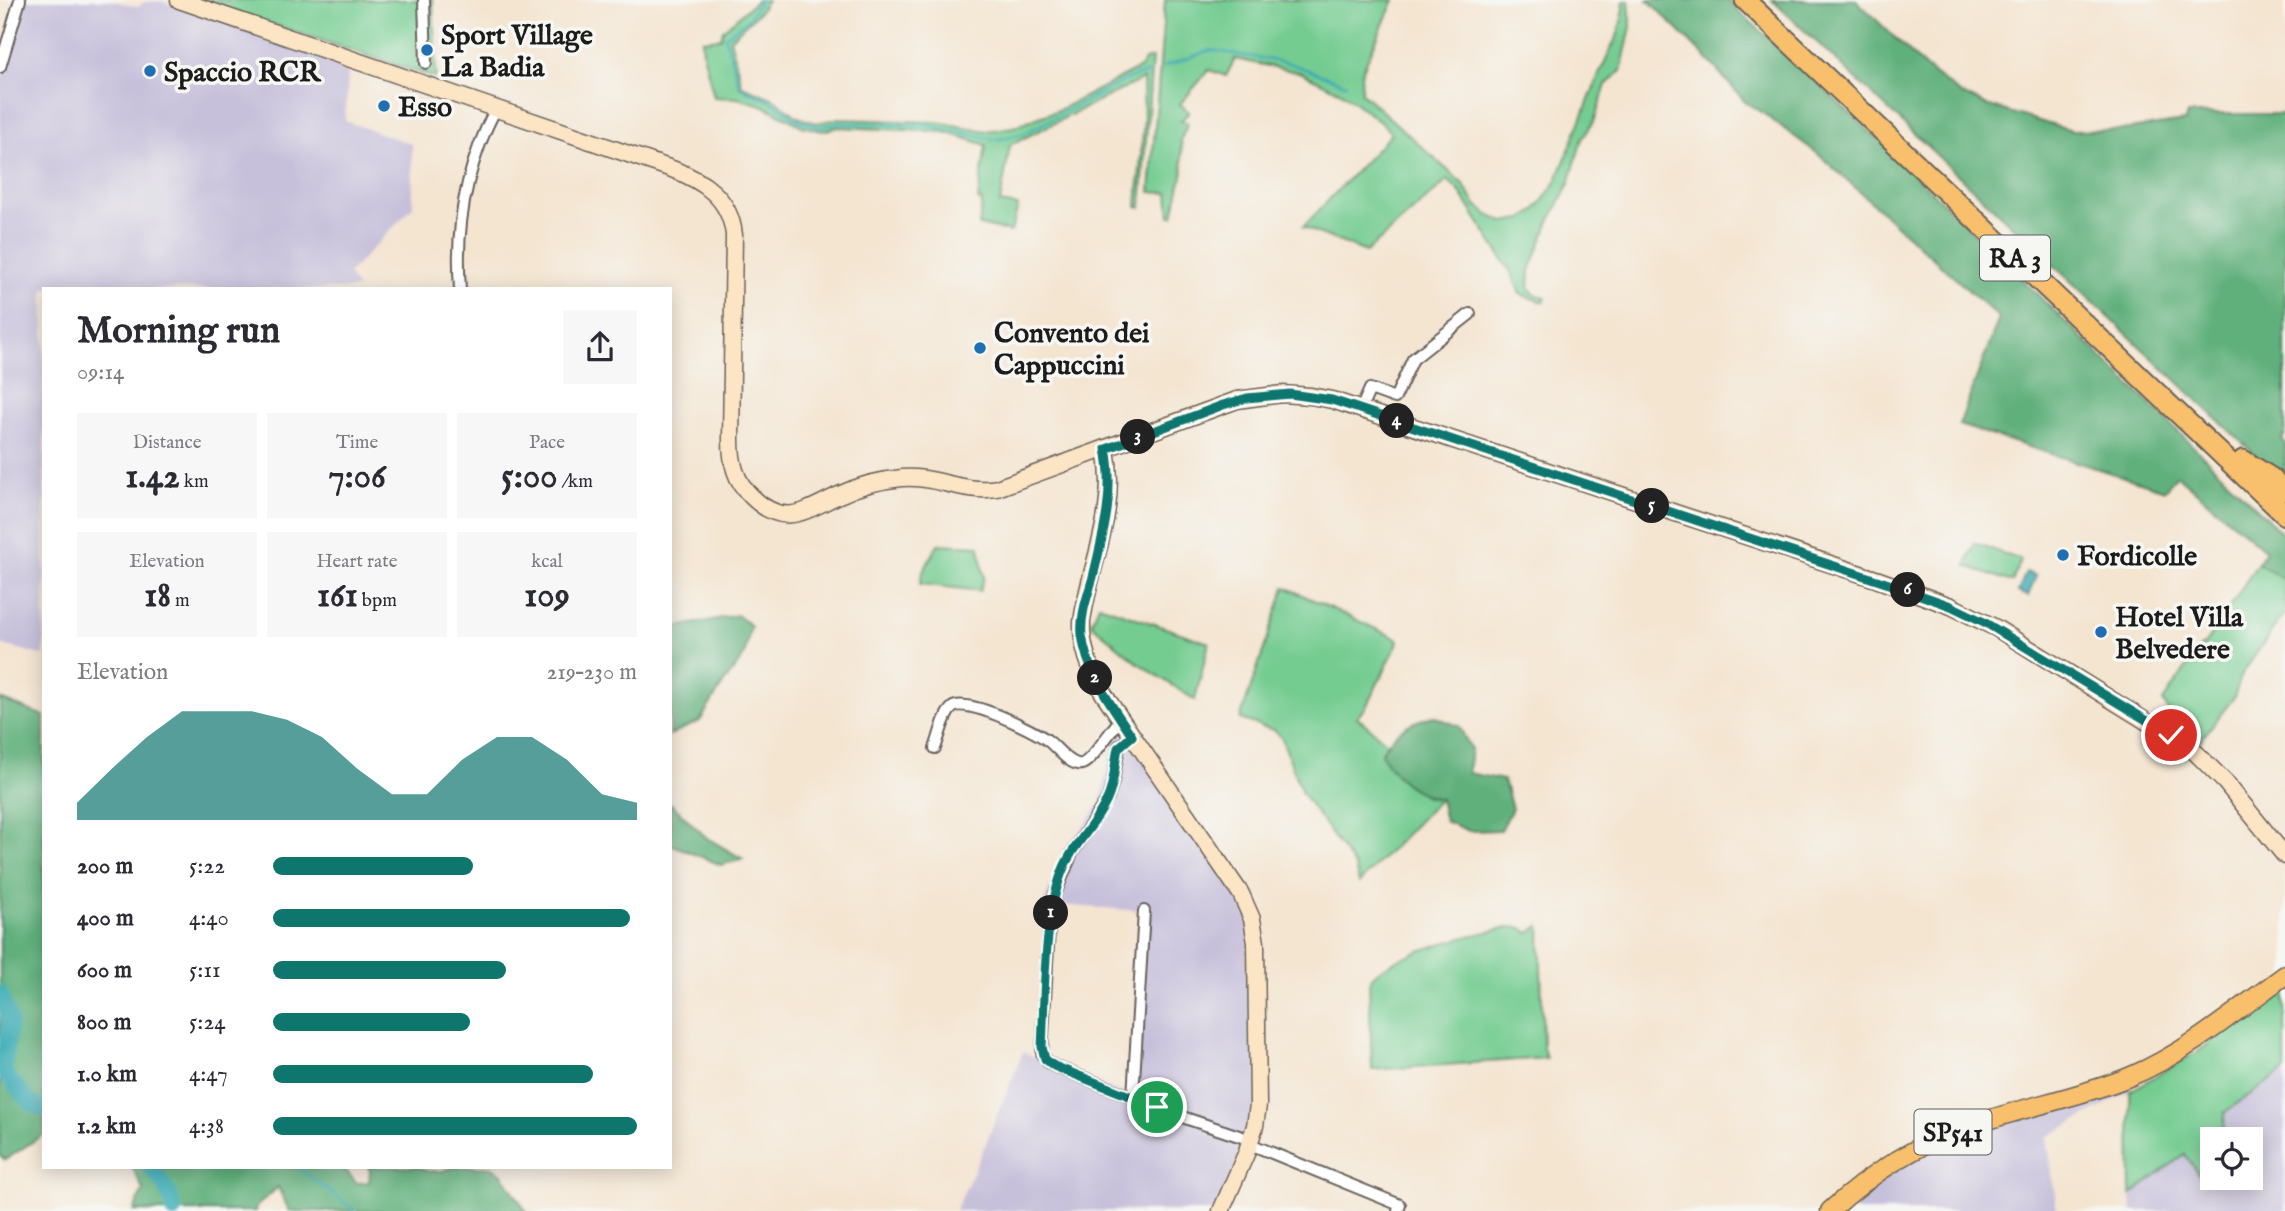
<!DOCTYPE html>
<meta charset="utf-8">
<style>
:root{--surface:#fff;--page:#f7f7f7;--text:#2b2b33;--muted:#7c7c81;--accent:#0f766e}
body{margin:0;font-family:"IM FELL English",serif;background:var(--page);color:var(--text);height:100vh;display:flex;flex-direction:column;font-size:26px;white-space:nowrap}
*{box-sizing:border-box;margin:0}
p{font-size:23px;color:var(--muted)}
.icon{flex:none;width:38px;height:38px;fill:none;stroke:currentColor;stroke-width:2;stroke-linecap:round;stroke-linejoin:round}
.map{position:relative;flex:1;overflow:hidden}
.details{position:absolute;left:42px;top:287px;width:630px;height:882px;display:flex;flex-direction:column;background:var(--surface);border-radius:0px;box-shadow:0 4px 18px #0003}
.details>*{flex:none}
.controls{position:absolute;left:2200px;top:1127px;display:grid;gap:14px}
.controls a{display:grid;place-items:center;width:63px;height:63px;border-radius:0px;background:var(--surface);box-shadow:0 4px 18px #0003;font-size:35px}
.pin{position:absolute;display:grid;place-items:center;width:60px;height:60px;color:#fff;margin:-30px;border:4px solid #fff;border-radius:50%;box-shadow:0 2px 7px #0007}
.km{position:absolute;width:35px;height:35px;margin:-18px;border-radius:50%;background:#222;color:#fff;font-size:19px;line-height:35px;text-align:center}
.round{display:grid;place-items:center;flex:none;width:74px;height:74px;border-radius:0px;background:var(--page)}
.overview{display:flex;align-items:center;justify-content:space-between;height:119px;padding:0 35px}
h1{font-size:38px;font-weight:800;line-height:52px}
.figures{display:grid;grid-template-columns:repeat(3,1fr);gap:10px;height:119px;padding:7px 35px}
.figures div{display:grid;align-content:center;border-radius:0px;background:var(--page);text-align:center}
.figures b{font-size:35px;font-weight:800}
.figures small{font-size:19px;font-weight:400}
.figures p{font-size:19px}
.chart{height:196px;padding:14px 35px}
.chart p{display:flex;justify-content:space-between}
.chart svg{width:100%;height:126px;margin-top:7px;fill:var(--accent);opacity:.7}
ul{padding:0 35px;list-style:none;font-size:23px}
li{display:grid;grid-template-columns:112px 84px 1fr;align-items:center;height:52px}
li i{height:18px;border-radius:9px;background:var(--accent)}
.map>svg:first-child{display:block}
</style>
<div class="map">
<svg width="2285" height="1211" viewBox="0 0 2285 1211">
<rect width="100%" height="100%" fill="#f6f6f2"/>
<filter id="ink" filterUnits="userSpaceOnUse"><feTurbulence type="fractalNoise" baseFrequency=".0143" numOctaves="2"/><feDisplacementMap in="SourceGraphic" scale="14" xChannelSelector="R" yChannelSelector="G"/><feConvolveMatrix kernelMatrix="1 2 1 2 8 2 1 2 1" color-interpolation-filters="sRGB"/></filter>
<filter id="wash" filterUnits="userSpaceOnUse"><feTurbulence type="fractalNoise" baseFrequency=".00686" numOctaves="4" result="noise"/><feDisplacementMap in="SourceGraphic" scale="28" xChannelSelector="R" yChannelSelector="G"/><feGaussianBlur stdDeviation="1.57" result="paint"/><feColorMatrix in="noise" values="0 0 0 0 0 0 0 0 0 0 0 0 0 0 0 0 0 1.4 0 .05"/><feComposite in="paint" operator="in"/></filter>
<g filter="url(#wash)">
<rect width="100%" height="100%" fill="#f4e5d1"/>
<g fill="#c6c0da">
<path d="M25,0h83l30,7 7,-5 16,-1 188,63 -4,57 67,23 1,63 -65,67 10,15h-314v367l-44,-12v-561z"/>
<path d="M1126,727l122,180 11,191 -38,113h-266l25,-54 43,-105 109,45 12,-186 -100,-7 7,-20 18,-37 30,-42 16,-65z"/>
<path d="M2285,1070v141h-153l-1,-16 55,-41 15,22 11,-7v9h38v-39h-27l2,-27z"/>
<path d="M2128,1085l2,6 -83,46 10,74h-203l-2,-12 50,-34 54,-28z"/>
</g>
<g fill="#75cc91" stroke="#487456" stroke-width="2">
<path d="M433,0l3,78 -235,-77v-1z"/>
<path d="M757,0h10l-8,12 -29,27 12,47 32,13 24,18 18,6 22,-4 99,3 49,9 27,-4 48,-18 79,-41 5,-8 7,-2 -11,149 -4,-1 7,-87 -1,-40 -133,66 -10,58 18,3 -7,26 -32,-7 3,-24 -4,-1 8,-55 -41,-13 -106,-5 -17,4 -20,-5 -40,-21 -25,-7 -23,-1 -11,-44 -1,-13 19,-2 2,-8z"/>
<path d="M1165,0h229l-33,74 1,19 101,91 14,22 13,10 14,6 18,-3 13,-8 21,-29 45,-112 17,-36 6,-25 -1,-9h6l2,27 -10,44 -15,14 -12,37 -12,17 -13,45 -21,40 -18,47 -1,17 6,7 11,2 -2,6 -24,-9 -8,-20 -53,-83 -11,-11 -82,72 -63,-25 88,-93 -6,-8 -42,-33 -41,-20 -67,-14 -9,17 -17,-6 -29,34 9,8 -8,9 7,2 -7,16 2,32 -10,45h-3l-2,-23 -18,-1z"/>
<path d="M1975,543l46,17 -9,22 -46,-16z"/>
<path d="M938,544l41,2 5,31 -4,14 -60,-7 2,-10z"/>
<path d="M2258,563l27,18v31l-43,62 -8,23 -37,48 -27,-18 1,-12 -8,-14 38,-55 4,-1z"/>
<path d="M1285,587l113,52 -1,6 -31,62 -9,10 30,26 -6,11 45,43 14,2 -81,84 -4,-16 -53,-74 -20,-54 -6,-8 -36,-12z"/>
<path d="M1099,605l110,38 -14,57 -57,-37 -47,-39z"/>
<path d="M1540,926l3,121 3,11 -174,12 -3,-87c7,-27 116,-52 143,-56l10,1 7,5z"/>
<path d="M2285,989v81l-60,42 -2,27h-11v30l-11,8 -16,-23 -54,41 -1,-104 67,-39z"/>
</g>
<g fill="#60b07b" stroke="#3e664c" stroke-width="2">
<path d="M1648,0h79l151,139 407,397v45l-27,-18 8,-12 -89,-76 -12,15 -206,-65 40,-107 -182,-165 -61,-45 -10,-5 -34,-39z"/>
<path d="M1772,0h84l70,68 35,26 25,11 86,26 50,-1 63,-9 2,-7h98v320l-3,6 3,3v40z"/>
<path d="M737,615l14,11 -7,30 -21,28 -23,37 -30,14v-119l7,11z"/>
<path d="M0,699l44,17v418l-39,26 -5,-4z"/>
<path d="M1433,716l26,10 12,23 -3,24 36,7 8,29 -11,21 -32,1 -24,-10 -5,-22c-29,-6 -44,-21 -59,-45 14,-24 26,-31 52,-38z"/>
<path d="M670,803l37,35 36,21 -22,6 -51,-21z"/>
<path d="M132,1167h210l15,16 12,-1 1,-11 -2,-4h50l9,4h14l14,-4h36l11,7 24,37h-237l-11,-24 -23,21 1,3h-122l9,-22z"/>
</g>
<path fill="#39aab4" stroke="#2a6368" stroke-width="2" d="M2026,572l10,4 -8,20 -10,-4z"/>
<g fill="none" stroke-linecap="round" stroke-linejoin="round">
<g stroke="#39aab4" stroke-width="2.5">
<path d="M761,0l-12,18 -24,19 15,51 30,13 27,19 22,7 23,-4 90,3 65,14 28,-7 103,-54 19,-6"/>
<path d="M1163,67l48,-17 78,13 57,21"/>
<path d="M297,1167l59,44"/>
</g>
<g stroke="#39aab4" stroke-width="16">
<path d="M0,993l10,28 -6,43 2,11 24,27 14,7"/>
<path d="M150,1167c11,13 22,27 24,44"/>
</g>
</g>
</g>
<g filter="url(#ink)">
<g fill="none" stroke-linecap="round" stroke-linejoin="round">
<g stroke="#68625b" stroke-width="14">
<g id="street">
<path d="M424,0l2,63"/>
<path d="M0,67l20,-67"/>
<path d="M460,289c-5,-63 7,-125 36,-181"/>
<path d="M1361,409l9,-20 25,9 18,-39 57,-45"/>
<path d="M1132,736l-13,10 -6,36 -5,16 -36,55 -17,41 -6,35 -7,124 5,8 7,5 134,53 63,21"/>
<path d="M935,748c5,-12 8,-32 17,-40 13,-12 81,22 95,32 9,6 23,27 35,24 11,-4 29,-35 39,-45"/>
<path d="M1133,1097l11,-186"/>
<path d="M1250,1144l150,61 -2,6"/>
</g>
</g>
<g stroke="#68625b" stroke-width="19">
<g id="secondary">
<path d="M179,0l493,169c32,12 58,29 62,66l-3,204c0,23 4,42 21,58 33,32 54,13 87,-2 19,-9 42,-15 63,-17 32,-3 63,16 95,10l240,-88 45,-6 29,2 21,4 544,179 75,27 45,22 198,123 31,31 60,74"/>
<path d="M1106,449c12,63 -16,113 -24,173 -1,25 9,50 21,71l138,201 11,25 4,24 2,162 -3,21 -9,28 -25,57"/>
</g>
</g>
<g stroke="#68625b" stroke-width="21">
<path id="primary" d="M1830,1211c40,-37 89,-68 140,-85 52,-19 108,-28 159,-49 57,-24 106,-65 156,-102"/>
</g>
<g stroke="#68625b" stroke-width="23">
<g id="highway">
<path d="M1745,0l540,515"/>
<path d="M2243,460l27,17 15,14"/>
</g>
</g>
<use href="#street" stroke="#fff" stroke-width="10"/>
<use href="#secondary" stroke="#fce5c4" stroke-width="16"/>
<use href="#primary" stroke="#f8bf6c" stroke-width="18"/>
<use href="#highway" stroke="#f8bf6c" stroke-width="19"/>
</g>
</g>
<g fill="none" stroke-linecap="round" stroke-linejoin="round" filter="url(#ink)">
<g stroke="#fff" stroke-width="14">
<path id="route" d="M1157,1107l-103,-41 -9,-7 -3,-12c3,-55 1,-124 20,-175 10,-27 33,-46 45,-72 8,-17 7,-34 11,-52l14,-12c-21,-32 -45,-62 -50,-101 -2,-20 6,-40 11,-58 10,-42 22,-85 13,-128l117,-44 24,-7 43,-4 42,6 560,185 59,21 33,16 187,113"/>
</g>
<use href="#route" stroke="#0f766e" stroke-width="9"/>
</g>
<g fill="#1f6fb2" stroke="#f6f6f2" stroke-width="2.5">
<circle cx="427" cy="50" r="7"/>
<circle cx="150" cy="71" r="7"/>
<circle cx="384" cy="106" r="7"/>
<circle cx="980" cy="348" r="7"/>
<circle cx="2063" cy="555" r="7"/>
<circle cx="2101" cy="632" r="7"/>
</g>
<g text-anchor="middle" stroke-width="7" stroke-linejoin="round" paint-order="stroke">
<g fill="#f6f6f2" stroke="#5d5d5c" stroke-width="2">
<rect x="1980" y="235.5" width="70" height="45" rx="5"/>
<rect x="1914.5" y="1109.5" width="77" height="45" rx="5"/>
</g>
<g font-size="26" font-weight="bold" fill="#1c1c1c">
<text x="2015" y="267">RA 3</text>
<text x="1953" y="1141">SP541</text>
</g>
<g font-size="28" font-weight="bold" fill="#1c1c1c" stroke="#f6f6f2" text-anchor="start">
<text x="441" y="44">Sport Village<tspan x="441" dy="32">La Badia</tspan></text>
<text x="164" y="81">Spaccio RCR</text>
<text x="398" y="116">Esso</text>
<text x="994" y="342">Convento dei<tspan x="994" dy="32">Cappuccini</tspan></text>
<text x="2077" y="565">Fordicolle</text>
<text x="2115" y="626">Hotel Villa<tspan x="2115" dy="32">Belvedere</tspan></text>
</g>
</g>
</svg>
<div class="controls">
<a><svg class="icon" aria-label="locate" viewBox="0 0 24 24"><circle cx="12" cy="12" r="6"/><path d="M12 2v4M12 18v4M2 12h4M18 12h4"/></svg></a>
</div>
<div class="pin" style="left:1157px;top:1107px;background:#1e9e55"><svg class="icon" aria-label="arrive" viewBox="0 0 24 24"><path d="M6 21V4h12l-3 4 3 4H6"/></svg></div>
<div class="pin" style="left:2171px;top:735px;background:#d93025"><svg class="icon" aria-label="check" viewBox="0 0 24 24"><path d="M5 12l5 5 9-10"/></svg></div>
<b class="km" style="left:1051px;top:913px">1</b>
<b class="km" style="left:1095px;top:678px">2</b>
<b class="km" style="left:1138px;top:437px">3</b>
<b class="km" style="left:1397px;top:421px">4</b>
<b class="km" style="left:1652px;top:506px">5</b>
<b class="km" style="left:1908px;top:590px">6</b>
<section class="details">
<div class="overview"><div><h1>Morning run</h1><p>09:14</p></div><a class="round"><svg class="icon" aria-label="share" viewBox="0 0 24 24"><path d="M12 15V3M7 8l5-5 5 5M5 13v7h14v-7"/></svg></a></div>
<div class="figures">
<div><p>Distance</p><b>1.42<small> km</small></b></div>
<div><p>Time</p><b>7:06</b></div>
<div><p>Pace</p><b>5:00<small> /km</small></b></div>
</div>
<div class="figures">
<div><p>Elevation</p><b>18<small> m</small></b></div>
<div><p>Heart rate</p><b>161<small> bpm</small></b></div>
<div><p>kcal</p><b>109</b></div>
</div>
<div class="chart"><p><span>Elevation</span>219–230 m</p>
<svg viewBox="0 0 160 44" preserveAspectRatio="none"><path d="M0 44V38L10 26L20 15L30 6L40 6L50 6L60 9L70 15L80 26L90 35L100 35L110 23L120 15L130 15L140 23L150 35L160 38V44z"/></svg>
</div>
<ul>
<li><b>200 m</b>5:22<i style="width:55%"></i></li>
<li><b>400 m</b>4:40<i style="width:98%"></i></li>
<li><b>600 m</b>5:11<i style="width:64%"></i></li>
<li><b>800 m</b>5:24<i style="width:54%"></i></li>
<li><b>1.0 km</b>4:47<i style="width:88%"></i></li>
<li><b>1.2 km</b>4:38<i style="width:100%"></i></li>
</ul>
</section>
</div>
